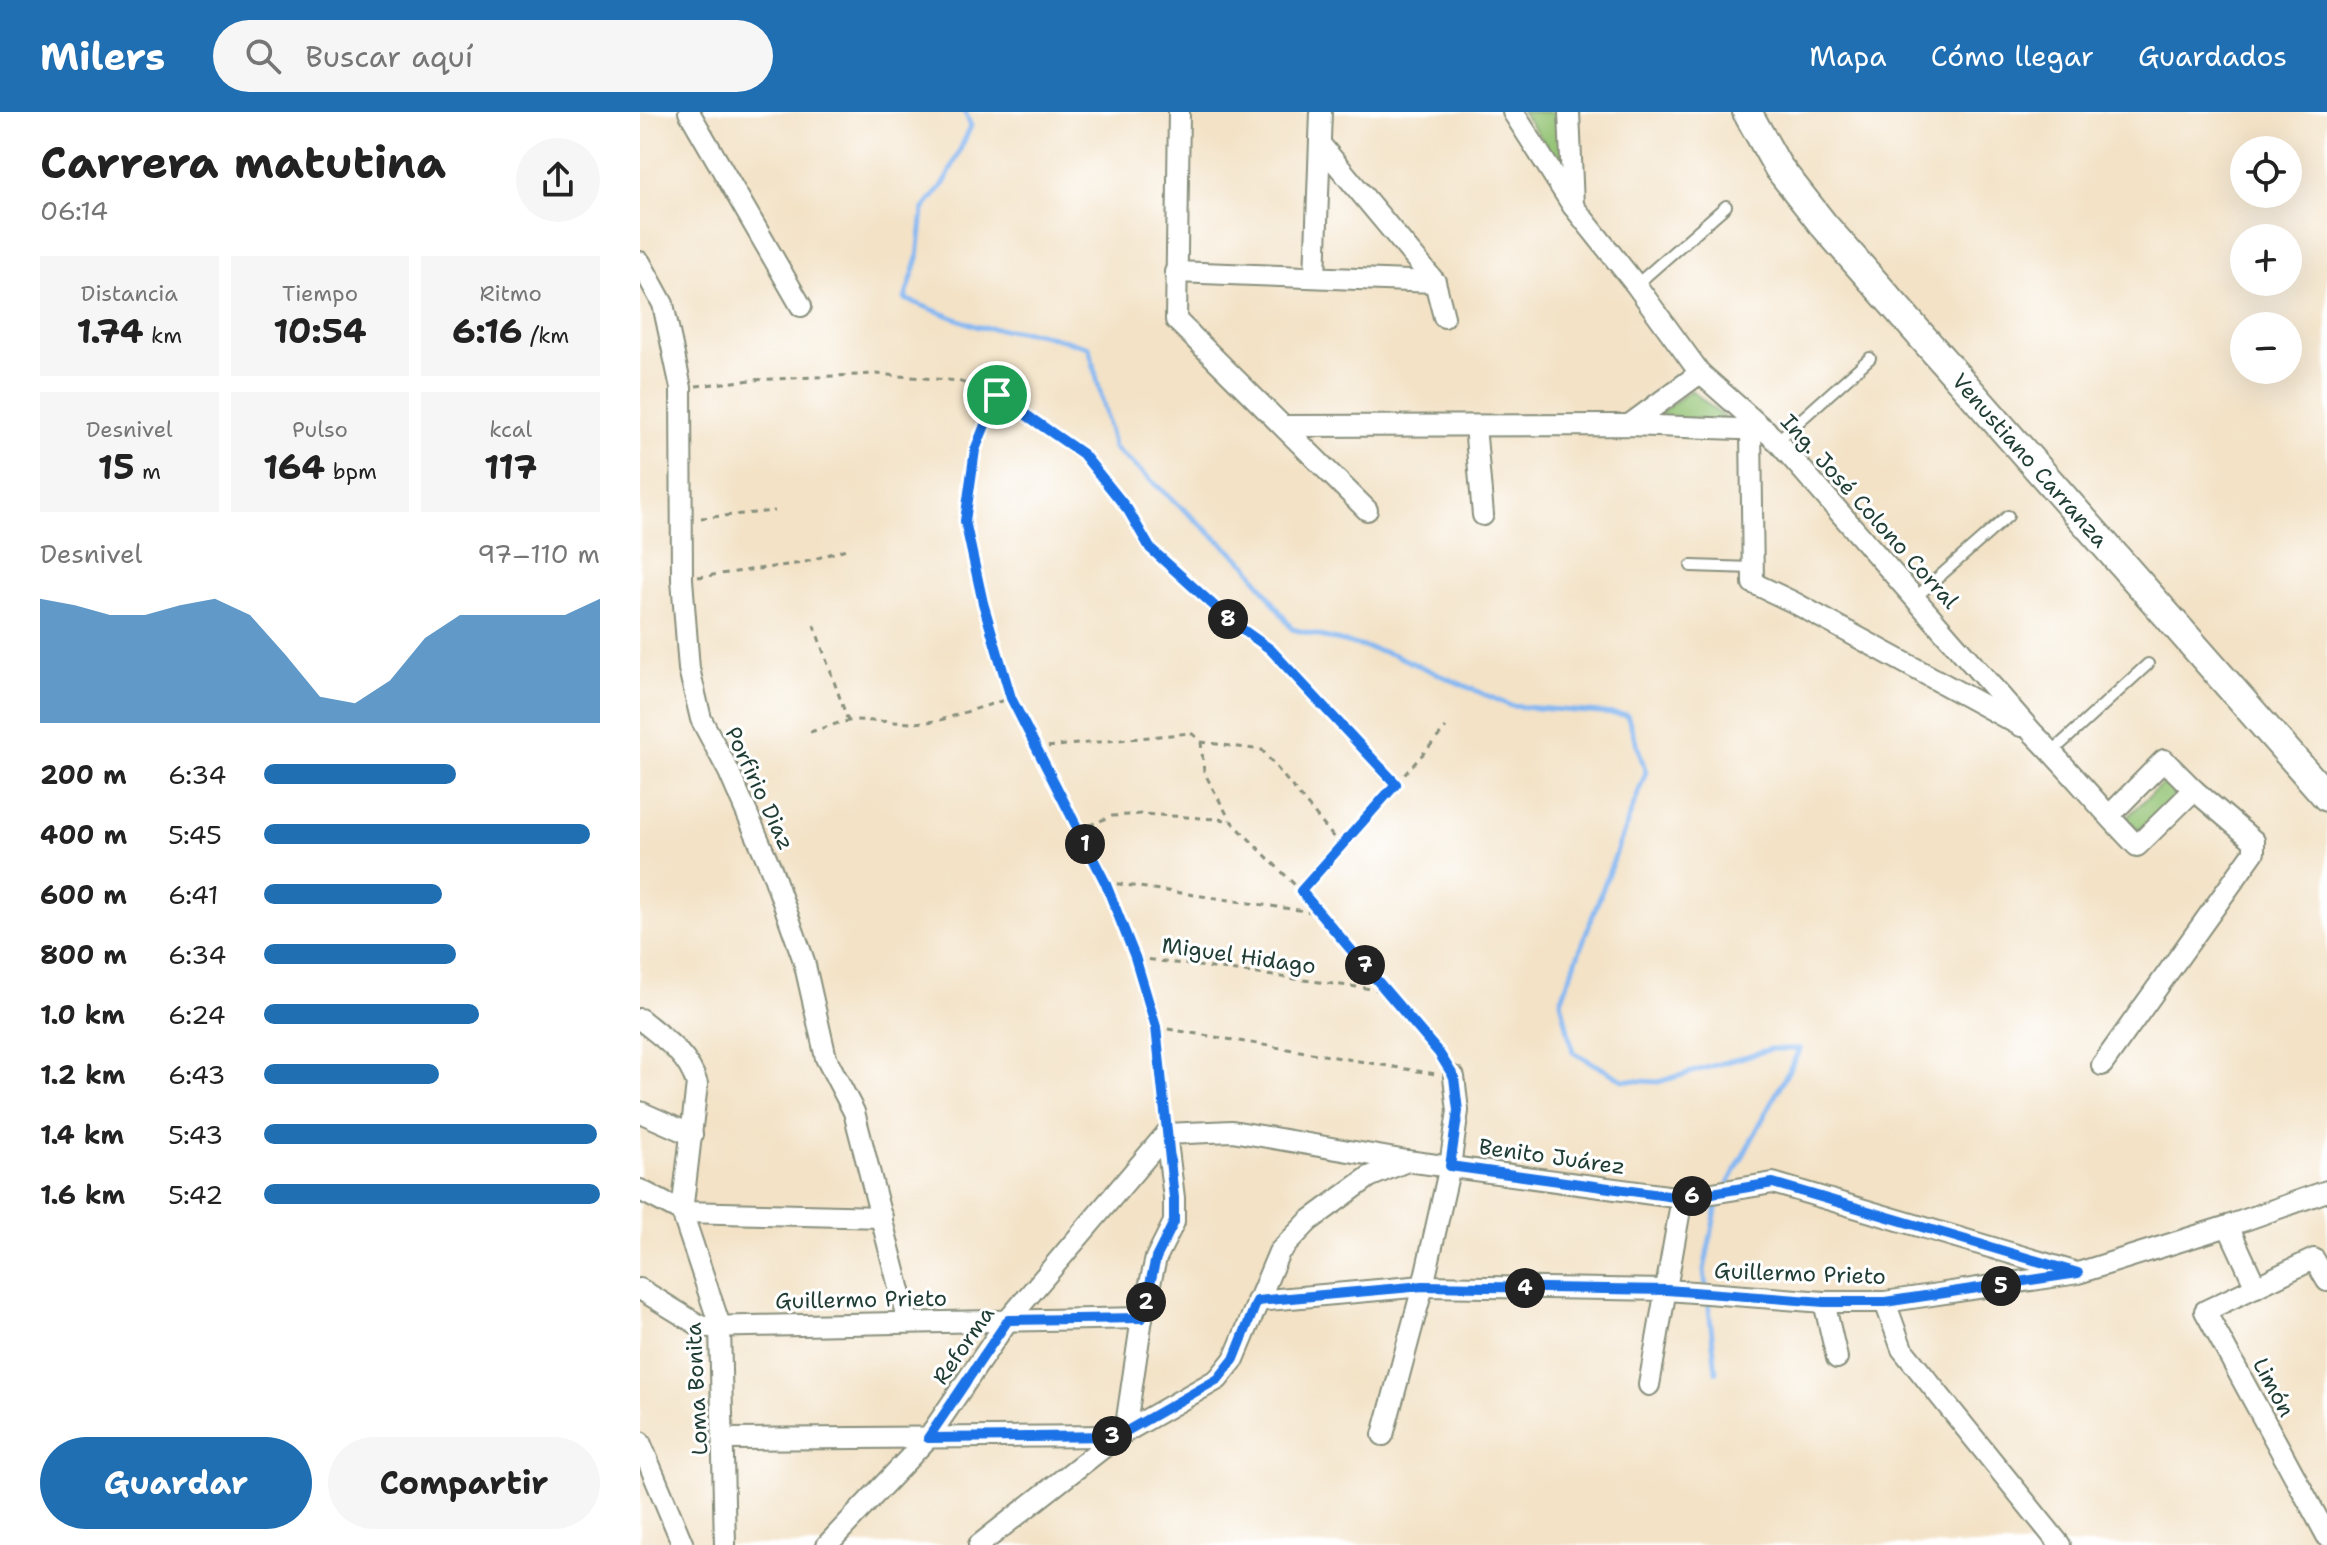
<!DOCTYPE html>
<html lang="es">
<meta charset="utf-8">
<style>
:root{--surface:#fff;--page:#f6f6f6;--text:#222;--muted:#767676;--accent:#1f6fb2}
body{margin:0;font-family:"Shantell Sans",sans-serif;background:var(--page);color:var(--text);height:100vh;display:flex;flex-direction:column;font-size:30px;white-space:nowrap}
*{box-sizing:border-box;margin:0}
p{font-size:26px;color:var(--muted)}
.icon{flex:none;width:44px;height:44px;fill:none;stroke:currentColor;stroke-width:2;stroke-linecap:round;stroke-linejoin:round}
.map{position:relative;flex:1;overflow:hidden}
.drawer{display:flex;flex-direction:column;background:var(--surface);width:640px}
.drawer>*{flex:none}
.tools{position:absolute;left:1590px;top:24px;display:grid;gap:16px}
.tools a{display:grid;place-items:center;width:72px;height:72px;border-radius:50%;background:var(--surface);box-shadow:0 8px 32px #0002;font-size:40px}
.pin{position:absolute;display:grid;place-items:center;width:68px;height:68px;color:#fff;margin:-34px;border:4px solid #fff;border-radius:50%;box-shadow:0 2px 8px #0007}
.km{position:absolute;width:40px;height:40px;margin:-20px;border-radius:50%;background:#222;color:#fff;font-size:22px;line-height:40px;text-align:center}
.round{display:grid;place-items:center;flex:none;width:84px;height:84px;border-radius:42px;background:var(--page)}
.summary{display:flex;align-items:center;justify-content:space-between;height:136px;padding:0 40px}
h1{font-size:44px;font-weight:700;line-height:60px}
.metrics{display:grid;grid-template-columns:repeat(3,1fr);gap:12px;height:136px;padding:8px 40px}
.metrics div{display:grid;align-content:center;border-radius:0px;background:var(--page);text-align:center}
.metrics b{font-size:34px;font-weight:700}
.metrics small{font-size:22px;font-weight:400}
.metrics p{font-size:22px}
.chart{height:224px;padding:16px 40px}
.chart p{display:flex;justify-content:space-between}
.chart svg{width:100%;height:144px;margin-top:8px;fill:var(--accent);opacity:.7}
.action{display:flex;gap:16px;margin-top:auto;padding:16px 40px}
.action a{flex:1;height:92px;border-radius:48px;background:var(--accent);color:#fff;font-size:32px;font-weight:700;line-height:92px;text-align:center}
.action a+a{background:var(--page);color:var(--text)}
ul{padding:0 40px;list-style:none;font-size:26px}
li{display:grid;grid-template-columns:128px 96px 1fr;align-items:center;height:60px}
li i{height:20px;border-radius:10px;background:var(--accent)}
header{display:flex;align-items:center;gap:48px;box-sizing:border-box;height:112px;padding:0 40px;background:var(--accent);color:#fff}
header strong{font-size:38px}
nav{display:flex;gap:44px;margin-inline-start:auto;font-size:28px}
.search{width:560px;height:72px;background:var(--page);display:flex;align-items:center;gap:20px;box-sizing:border-box;padding:0 28px;border-radius:44px;color:var(--muted);font-size:30px}
main{display:flex;flex:1;min-height:0}
.map>svg:first-child{display:block}
</style>
<header>
<strong>Milers</strong>
<div class="search"><svg class="icon" aria-label="search" viewBox="0 0 24 24"><circle cx="10" cy="10" r="6"/><path d="M15 15l6 6"/></svg>Buscar aquí</div>
<nav><a>Mapa</a><a>Cómo llegar</a><a>Guardados</a></nav>
</header>
<main>
<section class="drawer">
<div class="summary"><div><h1>Carrera matutina</h1><p>06:14</p></div><a class="round"><svg class="icon" aria-label="share" viewBox="0 0 24 24"><path d="M12 15V3M7 8l5-5 5 5M5 13v7h14v-7"/></svg></a></div>
<div class="metrics">
<div><p>Distancia</p><b>1.74<small> km</small></b></div>
<div><p>Tiempo</p><b>10:54</b></div>
<div><p>Ritmo</p><b>6:16<small> /km</small></b></div>
</div>
<div class="metrics">
<div><p>Desnivel</p><b>15<small> m</small></b></div>
<div><p>Pulso</p><b>164<small> bpm</small></b></div>
<div><p>kcal</p><b>117</b></div>
</div>
<div class="chart"><p><span>Desnivel</span>97–110 m</p>
<svg viewBox="0 0 160 44" preserveAspectRatio="none"><path d="M0 44V6L10 8L20 11L30 11L40 8L50 6L60 11L70 23L80 36L90 38L100 31L110 18L120 11L130 11L140 11L150 11L160 6V44z"/></svg>
</div>
<ul>
<li><b>200 m</b>6:34<i style="width:57%"></i></li>
<li><b>400 m</b>5:45<i style="width:97%"></i></li>
<li><b>600 m</b>6:41<i style="width:53%"></i></li>
<li><b>800 m</b>6:34<i style="width:57%"></i></li>
<li><b>1.0 km</b>6:24<i style="width:64%"></i></li>
<li><b>1.2 km</b>6:43<i style="width:52%"></i></li>
<li><b>1.4 km</b>5:43<i style="width:99%"></i></li>
<li><b>1.6 km</b>5:42<i style="width:100%"></i></li>
</ul>
<div class="action"><a>Guardar</a><a>Compartir</a></div>
</section>
<div class="map">
<svg width="1687" height="1433" viewBox="0 0 1687 1433">
<rect width="100%" height="100%" fill="#fff"/>
<filter id="ink" filterUnits="userSpaceOnUse"><feTurbulence type="fractalNoise" baseFrequency=".0125" numOctaves="2"/><feDisplacementMap in="SourceGraphic" scale="16" xChannelSelector="R" yChannelSelector="G"/><feConvolveMatrix kernelMatrix="1 2 1 2 8 2 1 2 1" color-interpolation-filters="sRGB"/></filter>
<filter id="wash" filterUnits="userSpaceOnUse"><feTurbulence type="fractalNoise" baseFrequency=".006" numOctaves="4" result="noise"/><feDisplacementMap in="SourceGraphic" scale="32" xChannelSelector="R" yChannelSelector="G"/><feGaussianBlur stdDeviation="1.8" result="paint"/><feColorMatrix in="noise" values="0 0 0 0 0 0 0 0 0 0 0 0 0 0 0 0 0 1.4 0 .05"/><feComposite in="paint" operator="in"/></filter>
<g filter="url(#wash)">
<rect width="100%" height="100%" fill="#f3e2c6"/>
<g fill="#92c272" stroke="#588053" stroke-width="2">
<path d="M882,0h39l2,56z"/>
<path d="M1051,278l38,32 -78,-2z"/>
<path d="M1527,667l11,14 -39,38 -13,-13z"/>
</g>
<g fill="none" stroke-linecap="round" stroke-linejoin="round">
<g stroke="#85b8f2" stroke-width="5">
<path d="M325,0l6,14 -26,56 -22,28 -5,48 -13,41 73,28 60,6 51,14 25,101 133,117 45,64 100,25 119,52 116,9 19,57 -85,229 12,51 50,28 35,2 113,-33h29l-72,135"/>
<path d="M1066,1176l-2,-18 13,-65 5,-9"/>
<path d="M1068,1186l8,74"/>
</g>
</g>
</g>
<g filter="url(#ink)">
<g fill="none" stroke-linecap="round" stroke-linejoin="round">
<g stroke="#89907d" stroke-width="14">
<g id="lane">
<path d="M996,173l90,-79"/>
<path d="M1137,329l93,-83"/>
<path d="M1051,454l62,2"/>
<path d="M1276,485l92,-81"/>
<path d="M1412,640l96,-88"/>
</g>
</g>
<g stroke="#89907d" stroke-width="24">
<g id="street">
<path d="M49,0l112,194"/>
<path d="M539,0l-3,208 191,190"/>
<path d="M873,0l60,94 63,79 64,88 77,68 255,291c37,37 69,77 105,114l57,-56 -30,-30 -55,56"/>
<path d="M929,0l4,94"/>
<path d="M680,32l115,138 9,35"/>
<path d="M0,150l23,42 18,84 1,191 7,90 12,50 28,53 43,99 32,90 22,97 28,54 54,210"/>
<path d="M535,160l260,10"/>
<path d="M675,165l6,-165"/>
<path d="M989,313l71,-52"/>
<path d="M643,314l346,-1 137,5"/>
<path d="M835,314l8,89"/>
<path d="M1111,317l2,154 40,19 228,124"/>
<path d="M0,907c23,19 48,35 57,65l-15,128 38,114 5,219"/>
<path d="M1462,953l152,-213v-11l-60,-51"/>
<path d="M0,1000l52,23"/>
<path d="M526,1022l66,-3 175,30 275,37 91,-15 298,88"/>
<path d="M0,1078l42,22 200,5"/>
<path d="M1588,1114l28,61"/>
<path d="M1687,1169l-13,-22 -109,52 122,225"/>
<path d="M0,1177l62,38 440,-9"/>
<path d="M617,1189l166,-15 244,4 157,12h61l193,-29 150,-47 99,-35"/>
<path d="M1184,1190l13,56"/>
<path d="M1245,1190l17,47 158,196"/>
<path d="M1009,1273l33,-187"/>
<path d="M485,1320l17,-114 14,-60 18,-36v-24l-8,-64"/>
<path d="M743,1323l40,-149 27,-120 8,-55 -4,-34"/>
<path d="M84,1327l394,-3"/>
<path d="M0,1330l43,103"/>
<path d="M187,1433l101,-107 80,-118 158,-186"/>
<path d="M339,1433l139,-109 100,-57 16,-20 45,-107 30,-31 60,-44 38,-16"/>
</g>
</g>
<g stroke="#89907d" stroke-width="32">
<g id="secondary">
<path id="s1" d="M1107,0l31,55 44,56 505,574"/>
</g>
</g>
<g stroke="#89907d" stroke-width="3" stroke-dasharray="6 6" stroke-linecap="butt">
<path d="M56,274l57,-6 123,-6 82,7 39,14 86,59 45,56 22,38 82,74 38,27 126,135"/>
<path d="M356,284l-21,54 -10,71 18,82 28,95 94,184 30,75 21,70 9,91"/>
<path d="M61,406l74,-7"/>
<path d="M58,465l104,-14 44,-14"/>
<path d="M174,513l34,96"/>
<path d="M170,620l32,-10 14,-2 56,3 25,-2 74,-23"/>
<path d="M561,630l61,8 78,95"/>
<path d="M561,630l3,30 26,48"/>
<path d="M396,636l155,-15 9,7"/>
<path d="M438,718l34,-14 31,-2 87,6 71,71 144,172"/>
<path d="M465,770l214,31"/>
<path d="M661,779l145,-163"/>
<path d="M497,846l250,33"/>
<path d="M516,915l280,47"/>
</g>
<use href="#lane" stroke="#fff" stroke-width="10"/>
<use href="#street" stroke="#fff" stroke-width="20"/>
<use href="#secondary" stroke="#fff" stroke-width="28"/>
</g>
</g>
<g fill="none" stroke-linecap="round" stroke-linejoin="round" filter="url(#ink)">
<g stroke="#fff" stroke-width="16">
<path id="route" d="M357,283l86,59 45,56 22,38 82,74 38,27 126,135 -95,107 138,162 15,24 4,34 -8,55 232,32 91,-15 305,90 -193,29h-61l-157,-12 -244,-4 -166,15 -23,58 -16,20 -100,57 -190,2 80,-118 134,-2 14,-60 18,-36v-24l-18,-171 -21,-70 -30,-75 -94,-184 -28,-95 -18,-82 10,-71z"/>
</g>
<use href="#route" stroke="#1a73e8" stroke-width="10"/>
</g>
<g text-anchor="middle" stroke-width="6" stroke-linejoin="round" paint-order="stroke">
<g font-size="22" fill="#1f3d34" stroke="#fff">
<text dy="8" stroke="none"><textPath href="#s1" startOffset="450">Venustiano Carranza</textPath></text>
<text transform="translate(1230 399) rotate(48)" y="8">Ing. José Colono Corral</text>
<text transform="translate(120 676) rotate(65)" y="8">Porfirio Diaz</text>
<text transform="translate(599 843) rotate(8)" y="8">Miguel Hidago</text>
<text transform="translate(912 1044) rotate(8)" y="8">Benito Juárez</text>
<text transform="translate(1160 1161) rotate(2)" y="8">Guillermo Prieto</text>
<text transform="translate(221 1187) rotate(-1)" y="8">Guillermo Prieto</text>
<text transform="translate(323 1233) rotate(-55)" y="8">Reforma</text>
<text transform="translate(1634 1275) rotate(62)" y="8">Limón</text>
<text transform="translate(56 1277) rotate(-93)" y="8">Loma Bonita</text>
</g>
</g>
</svg>
<div class="tools">
<a><svg class="icon" aria-label="locate" viewBox="0 0 24 24"><circle cx="12" cy="12" r="6"/><path d="M12 2v4M12 18v4M2 12h4M18 12h4"/></svg></a>
<a>+</a>
<a>−</a>
</div>
<div class="pin" style="left:357px;top:283px;background:#1e9e55"><svg class="icon" aria-label="arrive" viewBox="0 0 24 24"><path d="M6 21V4h12l-3 4 3 4H6"/></svg></div>
<b class="km" style="left:445px;top:732px">1</b>
<b class="km" style="left:506px;top:1190px">2</b>
<b class="km" style="left:472px;top:1324px">3</b>
<b class="km" style="left:885px;top:1176px">4</b>
<b class="km" style="left:1361px;top:1174px">5</b>
<b class="km" style="left:1052px;top:1084px">6</b>
<b class="km" style="left:725px;top:853px">7</b>
<b class="km" style="left:588px;top:507px">8</b>
</div>
</main>
